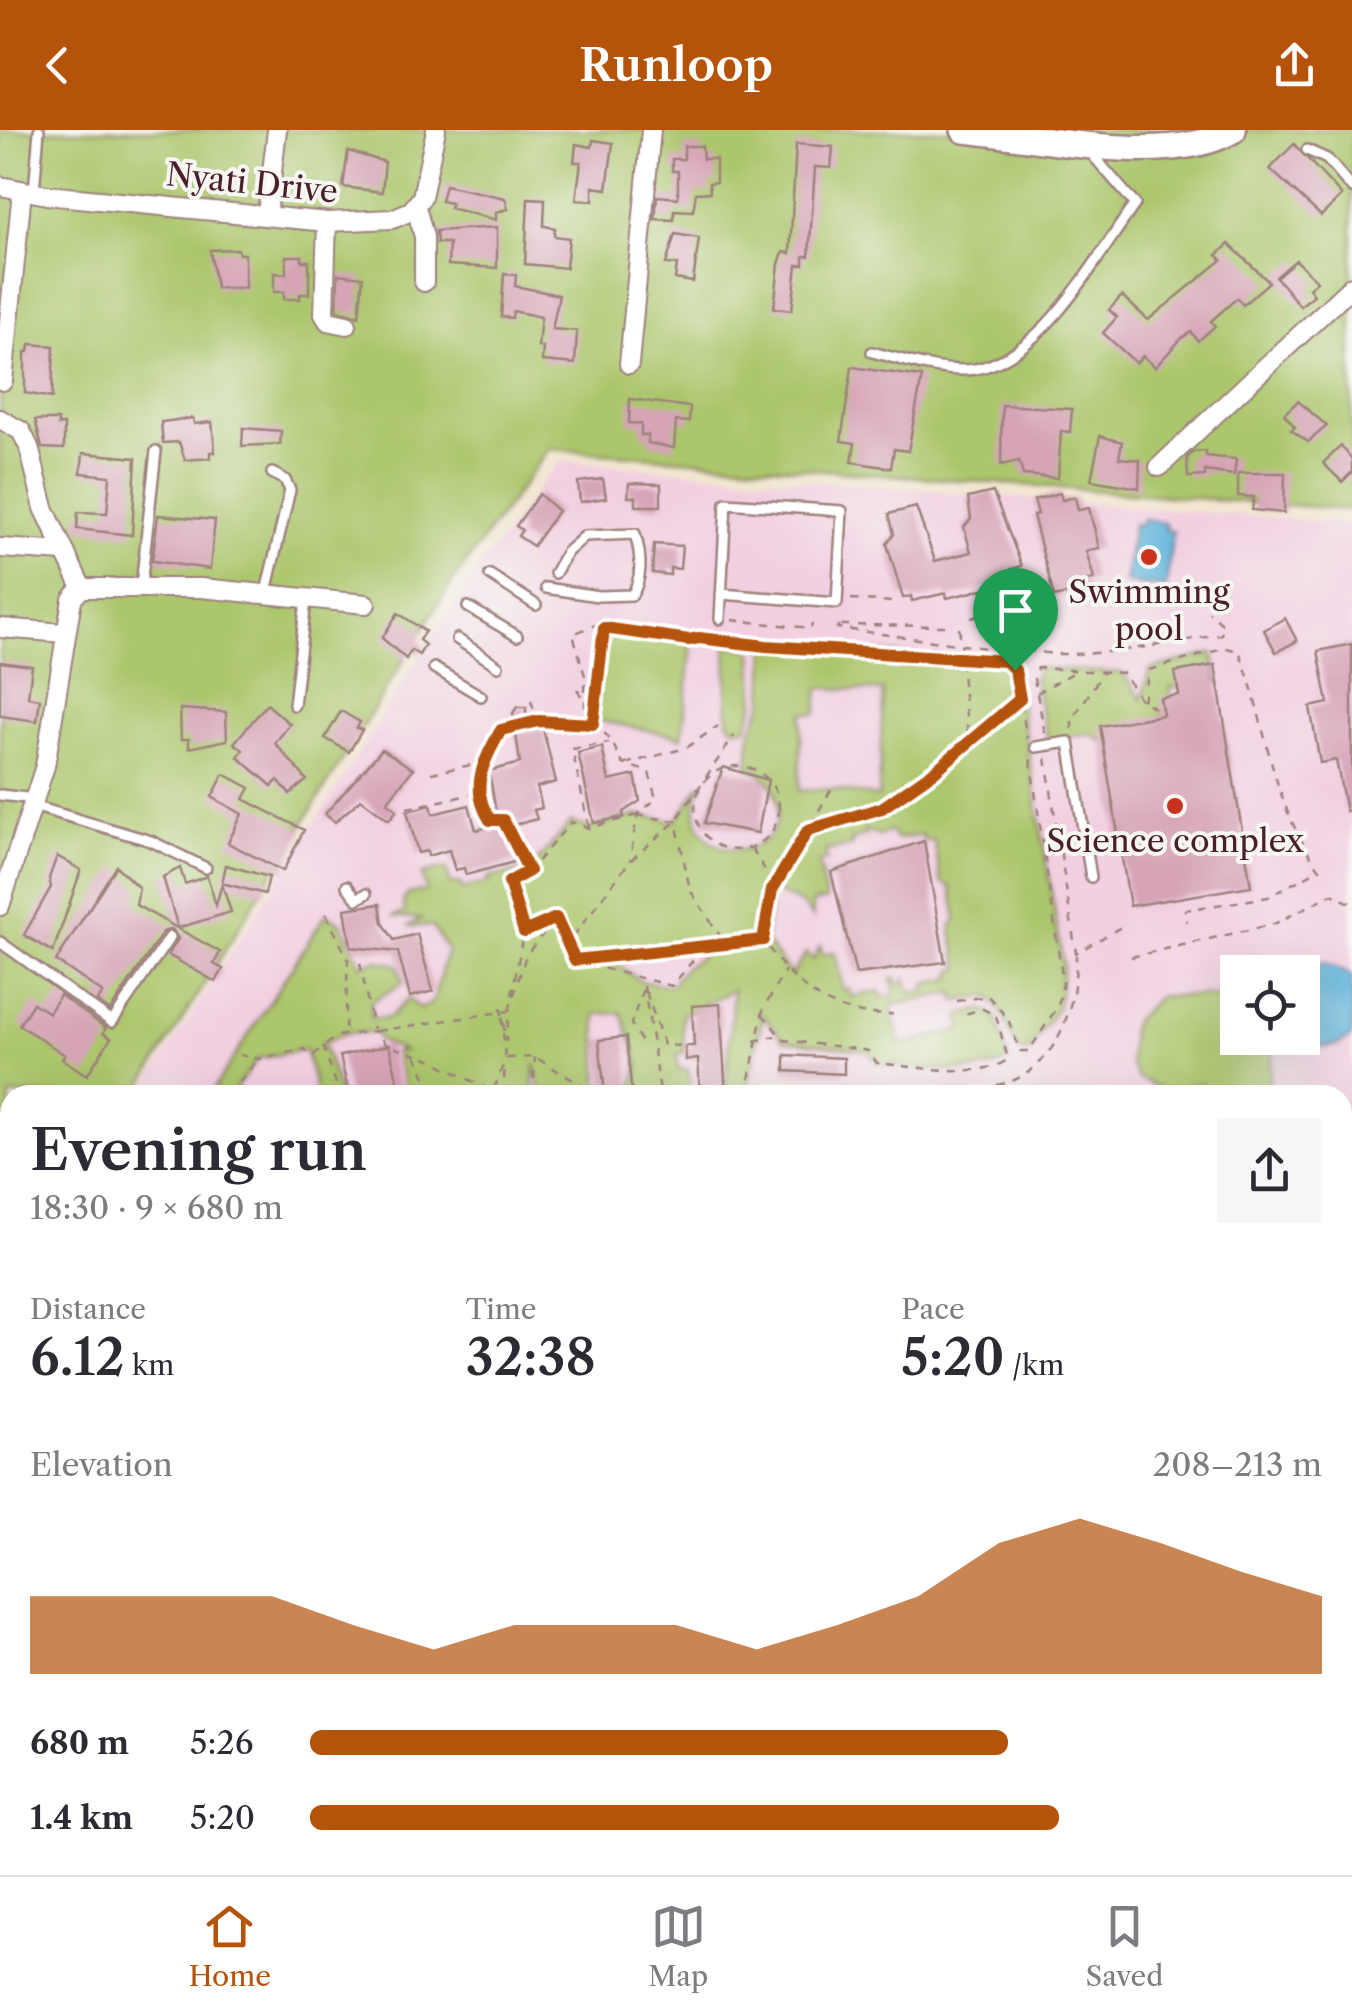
<!DOCTYPE html>
<meta charset="utf-8">
<style>
:root{--surface:#fff;--page:#f7f7f7;--text:#2b2b33;--muted:#7c7c81;--line:#e1e1e2;--accent:#b45309}
body{margin:0;font-family:"Libre Caslon Text",serif;background:var(--page);color:var(--text);height:100vh;display:flex;flex-direction:column;font-size:38px;white-space:nowrap}
*{box-sizing:border-box;margin:0}
p{font-size:32px;color:var(--muted)}
.icon{flex:none;width:55px;height:55px;fill:none;stroke:currentColor;stroke-width:2;stroke-linecap:round;stroke-linejoin:round}
.map{position:relative;flex:1;overflow:hidden}
.drawer{position:absolute;left:0px;top:955px;width:1352px;height:790px;display:flex;flex-direction:column;background:var(--surface);border-radius:30px 30px 0 0;box-shadow:0 10px 40px #0002}
.drawer>*{flex:none}
.controls{position:absolute;left:1220px;top:825px;display:grid;gap:20px}
.controls a{display:grid;place-items:center;width:100px;height:100px;border-radius:0px;background:var(--surface);box-shadow:0 10px 40px #0002;font-size:50px}
.pin{position:absolute;display:grid;place-items:center;width:85px;height:85px;color:#fff;margin:-102px -42px;border-radius:50% 50% 50% 0;rotate:-45deg;box-shadow:0 0 10px #0007}
.pin .icon{rotate:45deg}
.round{display:grid;place-items:center;flex:none;width:105px;height:105px;border-radius:0px;background:var(--page)}
.summary{display:flex;align-items:center;justify-content:space-between;height:170px;padding:0 30px}
h1{font-size:55px;font-weight:600;line-height:75px}
.figures{display:grid;grid-template-columns:repeat(3,1fr);gap:15px;height:170px;padding:10px 30px}
.figures div{display:grid;align-content:center}
.figures b{font-size:50px;font-weight:600}
.figures small{font-size:28px;font-weight:400}
.figures p{font-size:28px}
.chart{height:280px;padding:20px 30px}
.chart p{display:flex;justify-content:space-between}
.chart svg{width:100%;height:180px;margin-top:10px;fill:var(--accent);opacity:.7}
ul{padding:0 30px;list-style:none;font-size:32px}
li{display:grid;grid-template-columns:160px 120px 1fr;align-items:center;height:75px}
li i{height:25px;border-radius:12px;background:var(--accent)}
header{display:flex;justify-content:space-between;align-items:center;height:130px;padding:0 30px;background:var(--accent);color:#fff;font-size:45px;font-weight:600}
.dock{display:flex;justify-content:space-around;align-items:center;height:140px;border-top:2px solid var(--line);background:var(--surface);font-size:28px;color:var(--muted)}
.dock a{display:grid;justify-items:center;gap:5px}
.dock .on{color:var(--accent)}
.map>svg:first-child{display:block}
</style>
<header><svg class="icon" aria-label="back" viewBox="0 0 24 24"><path d="M15 5l-7 7 7 7"/></svg>Runloop<svg class="icon" aria-label="share" viewBox="0 0 24 24"><path d="M12 15V3M7 8l5-5 5 5M5 13v7h14v-7"/></svg></header>
<div class="map">
<svg width="1352" height="1745" viewBox="0 0 1352 1745">
<rect width="100%" height="100%" fill="#f6f6f2"/>
<filter id="ink" filterUnits="userSpaceOnUse"><feTurbulence type="fractalNoise" baseFrequency=".01" numOctaves="2"/><feDisplacementMap in="SourceGraphic" scale="20" xChannelSelector="R" yChannelSelector="G"/><feConvolveMatrix kernelMatrix="1 2 1 2 8 2 1 2 1" color-interpolation-filters="sRGB"/></filter>
<filter id="wash" filterUnits="userSpaceOnUse"><feTurbulence type="fractalNoise" baseFrequency=".0048" numOctaves="4" result="noise"/><feDisplacementMap in="SourceGraphic" scale="40" xChannelSelector="R" yChannelSelector="G"/><feGaussianBlur stdDeviation="2.25" result="paint"/><feColorMatrix in="noise" values="0 0 0 0 0 0 0 0 0 0 0 0 0 0 0 0 0 1.4 0 .05"/><feComposite in="paint" operator="in"/></filter>
<g filter="url(#wash)">
<rect width="100%" height="100%" fill="#f2e6d0"/>
<path fill="#f2cfe1" fill-rule="evenodd" d="M559,331l793,63v602l-9,-1 -1,-30h-347l-227,-18 -2,18h-626l322,-504zM1238,842h64v66h-64z"/>
<g fill="#acc66c" stroke="#7b724c" stroke-width="2.5" fill-rule="evenodd">
<path d="M0,0h1352v380l-803,-61 -99,136 -314,510h-126v682l-10,98z"/>
<path d="M605,500l87,14 -10,93 -87,-17z"/>
<path d="M726,513l27,9 2,50 -8,25 -12,1 -7,-7z"/>
<path d="M766,516l240,15 9,9 48,294 -5,42 -29,45h-9c-14,-18 -12,-38 -32,-55l-32,5 -2,-9 -63,14 9,38 62,-14 -2,-14 23,-7 13,7 12,43c-23,21 -99,7 -131,4l-9,-12 -11,-2 -73,-9 -21,-25 -17,80h-20l7,-105 -51,25 2,38 -7,1 1,15h10l5,26h-27l-1,-4 -34,4 8,-31 -17,-51 -26,1 3,81h-58l-6,-31 -2,31h-126l-12,-43 8,-1 -24,-11 -4,-8 -30,1 -22,11 17,51h-23l-12,-46 -47,10 -22,28 5,8h-31l116,-181 15,9 20,42 16,-5 21,5 5,18 -32,19v16h18l19,-19 13,10 12,-7 14,-52 -15,-24h-24l13,-7 -28,-3 12,-4 -2,-10 5,-8 18,-4 -4,-16 24,-6 5,17 9,-2 2,6 28,-7 -3,-4 42,-7 42,-49 18,6 48,-13 39,6 25,-37c-30,78 79,87 77,24 -1,-21 -12,-33 -30,-42l3,-34 13,-31zM819,558l64,3 -4,106 -48,-8 -32,2 3,-78h15zM865,701l14,5 11,-5 7,8 25,-4 2,6 10,-1 7,42 10,5 6,31 -6,9 9,42 -7,2v7l-27,6 1,6 -15,3 -7,-17v6l-7,2 -2,-6 -4,1 3,17 -13,1 -2,-6 -29,6 -2,-8 -6,1 -8,-37 -12,2 -3,-9 -7,14 -7,-7 -15,22 -26,-35 7,-50 30,15 11,12 -1,-14 14,-3 -7,-38 8,-2 -2,-9 27,-5 -1,-5 15,-6zM720,813l-36,25 -13,18 -31,-5 -29,-22z"/>
<path d="M1213,523l6,29 -49,6 3,18 -16,13 -4,13 -51,9 -12,-8 -42,7 -14,-61 4,-11 85,5 19,27 7,-30z"/>
<path d="M1159,866h53l24,9 2,33h32l4,6 -6,43 -9,8h-29l-30,-12 -34,8 -28,-13 -8,-16 1,-32 3,-9z"/>
</g>
<g fill="#5eb4db" stroke="#546a83" stroke-width="2.5">
<path d="M1143,389l22,4 1,7 7,1 -7,57 -41,-5 8,-59 7,1z"/>
<path d="M1323,833l29,12v61c-18,15 -37,14 -57,2h7v-66h-7z"/>
</g>
<g id="blocks">
<g fill="#d7a4b7">
<path d="M593,10l20,3 -6,46 -14,-2v14l-17,-1 5,-38h-7l2,-18 16,3z"/>
<path d="M796,14l37,3 -2,21 -16,-1 -6,89h-5v9h-7l-5,45 -18,-2 5,-44 4,-12 7,1z"/>
<path d="M1294,14l48,52 -21,20 -51,-47z"/>
<path d="M684,16h18l1,13h13v23l-7,1 1,9 -14,1 -3,18 -19,-1v10l-19,-1 2,-23 21,2v-27h-6v-12h12z"/>
<path d="M348,21l37,11 -3,30 -39,-5z"/>
<path d="M445,55l60,13 3,11 -12,3v8l-46,-12 1,-5 -10,-2z"/>
<path d="M528,68l17,1 -1,27 11,2 -1,8 15,2 -3,30 -41,-4z"/>
<path d="M497,97v41l-49,-3 1,-22h-12l-1,-12z"/>
<path d="M675,104l24,4 -6,44 -18,-3 2,-14 -11,-1z"/>
<path d="M1229,114l40,38 -26,23 -6,-7 -26,23 4,5 -17,15 -7,-9 -9,6 -27,29 -12,-11 -7,7 -33,-30 14,-16 -8,-7 13,-14 26,24 74,-60 -5,-5z"/>
<path d="M238,119l1,5h6v34h-29l-6,-38z"/>
<path d="M286,126h16v5h7v33h-9v5h-16v-7h-10v-19l12,1z"/>
<path d="M1296,130l21,21 -8,7 5,7 -14,11 -24,-29z"/>
<path d="M338,144l25,3 -4,39 -22,-6z"/>
<path d="M504,144l12,1 -1,11 44,9 -7,34 25,2 -2,33 -33,-3 1,-14h-5l3,-30 -28,-6 -1,7 -11,-1z"/>
<path d="M30,214l24,2 -2,52 -27,-5v-41h4z"/>
<path d="M852,237l70,10 -14,74 -14,-2 -3,19 -39,-6 3,-19 -14,-2z"/>
<path d="M630,269l60,8 -1,15 -13,-1 -2,27 -26,-5v-8h-7v-11l-12,-1z"/>
<path d="M1298,271l29,25 -19,16 -17,-12 4,-3 -11,-13z"/>
<path d="M1002,275l70,4 -2,23 -9,-1 -3,47 -35,-3 -4,-14 -18,4z"/>
<path d="M193,288l1,6 18,-2 3,30h-5v6l-25,2 -6,-18 -16,1 -2,-21z"/>
<path d="M35,290h23v5h6v24l-22,-1z"/>
<path d="M243,298l38,3 -1,13 -38,2z"/>
<path d="M1100,306l22,6 -3,16 21,2 -1,28 -48,-8z"/>
<path d="M1341,316l11,13v13l-10,10 -19,-19z"/>
<path d="M1206,321v5l30,3 -2,16 -29,-4v5l-17,1 -1,-19 6,-6z"/>
<path d="M83,323l53,5 -4,77 -55,-6 1,-17 29,1 3,-37 -29,-3z"/>
<path d="M1238,343h47l-1,40 -32,-3 2,-13 -16,-1z"/>
<path d="M603,349l3,19 -26,4 -2,-20z"/>
<path d="M629,353l32,1v22h-25v-9h-8z"/>
<path d="M993,362l29,74 -11,3 -4,13 -35,10 -25,6 -1,-5 -34,8 -1,-5 -8,2 -16,-54 7,-10 -5,-20 27,-7 19,54 36,-9 -7,-25 7,-8 -3,-21z"/>
<path d="M1060,363l2,7 13,-3 3,13 11,-2 10,40 -13,3 8,28 -8,2 2,8 -34,8 -21,-82 5,-1 -4,-14z"/>
<path d="M539,364l19,17 -25,35 -15,-10 4,-6 -6,-4z"/>
<path d="M158,385l57,5 -5,49 -58,-8z"/>
<path d="M654,414l28,2 -2,23 -10,-1v7l-18,-2z"/>
<path d="M398,483l27,18 -6,9 6,5 -6,10 -8,-5 -5,9 -24,-21z"/>
<path d="M1285,488l12,23 -21,11 -12,-22z"/>
<path d="M1352,514v166l-6,1 -10,-51 -16,3 -10,-56 18,-4 -10,-52z"/>
<path d="M0,532l32,4 -4,31 12,2 -3,22 -37,-5z"/>
<path d="M1215,535l36,221 -121,20 -30,-180 63,-11 -3,-17 19,-3 -4,-23z"/>
<path d="M267,574l23,20 -15,19 32,37 -17,14 -12,-14 -6,6 -34,-29 5,-7 -9,-7z"/>
<path d="M517,577h9v26l17,-4 13,53 -19,5 5,21 -8,2 3,9 -32,8 9,35 -48,13 -2,-7 -9,2 -6,-20 -21,6 -1,-5 -9,2 -11,-42 24,-6 2,9 36,-9 7,25 22,-5 -9,-54 31,-8 -7,-50z"/>
<path d="M180,579l46,3 1,28 -38,8v-9h-8z"/>
<path d="M341,581l19,11 -3,6 5,2 -13,22 -24,-14z"/>
<path d="M602,617l7,34 26,-6 5,26 -17,11 1,5 -30,6 -16,-70z"/>
<path d="M382,619l31,20 -26,33 10,8 -8,10 -28,-21 -26,23 -10,-8z"/>
<path d="M723,637l45,13 -10,53 -54,-10z"/>
<path d="M224,644l26,14 -6,11 60,31 -21,41 -55,-28 14,-29 -30,-17z"/>
<path d="M924,711l21,121 -89,12 -25,-102z"/>
<path d="M57,726l24,14 -28,82 -29,-17 27,-48 -2,-9z"/>
<path d="M226,735l43,12 -4,17 -43,-11z"/>
<path d="M116,736l23,22 -3,17 84,47 -6,12 9,5 -7,13 -48,-27 10,-16 -6,-10 -9,3 -53,79 -13,-10 6,-8 -47,-32z"/>
<path d="M180,738l5,16 22,-8 9,29 6,-21 9,28 -53,16 -15,-51z"/>
<path d="M380,774l3,19 11,17 23,-6 16,57 -23,6 -12,-45 -47,-5 -6,-38z"/>
<path d="M60,865l46,33 -3,5 8,5 -24,37 -25,-16 3,-4 -46,-30 14,-22 16,10z"/>
<path d="M720,874l6,91h-26l-2,-36 -12,1 -1,-14h9l-2,-40z"/>
<path d="M626,907l6,58h-27l-6,-55z"/>
<path d="M389,915l12,50h-52l-9,-39z"/>
<path d="M785,925l59,3v16l-59,-3z"/>
</g>
</g>
</g>
<g filter="url(#ink)">
<use href="#blocks" fill-opacity="0" stroke="#9e827e" stroke-width="2.5"/>
<g fill="none" stroke-linecap="round" stroke-linejoin="round">
<g stroke="#9e827e" stroke-width="14">
<g id="lane">
<path d="M1307,20l20,9 25,29"/>
<path d="M34,62l5,-62"/>
<path d="M872,222c29,7 61,18 91,18 74,0 133,-113 172,-166l-45,-52"/>
<path d="M490,445l46,30"/>
<path d="M141,456l15,-135"/>
<path d="M546,458l52,8 34,-1c11,-18 9,-41 3,-61l-50,2 -18,16 -12,21"/>
<path d="M266,462l24,-102 -5,-10 -13,-7"/>
<path d="M468,477l49,29"/>
<path d="M720,489l6,-116 116,8 -5,92 -116,-9"/>
<path d="M457,509l41,27"/>
<path d="M434,538l47,28"/>
<path d="M294,575l12,-105"/>
<path d="M1036,617l33,-5 22,135"/>
<path d="M0,665l35,4"/>
<path d="M33,676l118,35 55,27"/>
<path d="M347,756l10,13 9,-5"/>
<path d="M0,812l112,80 58,-85"/>
<path d="M0,1289l10,1"/>
<path d="M0,1414l10,-2"/>
<path d="M371,1745l1,-10"/>
<path d="M435,1745v-10"/>
</g>
</g>
<g stroke="#9e827e" stroke-width="22">
<g id="street">
<path d="M0,56l47,9 280,27 65,-3 19,-8 11,-14 14,-67"/>
<path d="M416,77l8,30v45"/>
<path d="M267,84l10,-84"/>
<path d="M327,92l-3,92 4,7 19,4"/>
<path d="M629,234l22,-234"/>
<path d="M3,251l19,-190"/>
<path d="M0,289l21,12 8,16 15,61 38,80"/>
<path d="M1159,337l193,-181"/>
<path d="M0,418l65,4"/>
<path d="M0,498l65,5"/>
<path d="M0,776l45,-140 27,-167 10,-11h119l165,16"/>
<path d="M1349,1064l3,37"/>
<path d="M0,1438l10,1"/>
<path d="M717,1745v-10"/>
<path d="M865,1745l1,-10"/>
<path d="M1032,1745l1,-10"/>
<path d="M1189,1745l1,-10"/>
</g>
</g>
<g stroke="#9e827e" stroke-width="30">
<g id="secondary">
<path d="M964,0c75,7 204,38 269,0"/>
<path d="M0,1072l10,3"/>
<path d="M121,1735l111,10"/>
<path d="M29,1745l1,-10"/>
</g>
</g>
<g stroke="#9e827e" stroke-width="2.5" stroke-dasharray="8 8" stroke-linecap="butt">
<path d="M851,469l41,3"/>
<path d="M971,488l66,-16 -3,-14"/>
<path d="M732,490l79,8 1,-4"/>
<path d="M839,495l-2,3 156,21 17,-1 3,-16"/>
<path d="M841,495l108,1"/>
<path d="M959,498l3,20"/>
<path d="M1029,500l2,21c64,10 127,-8 190,-16l2,-10 -14,-13"/>
<path d="M961,531l7,76"/>
<path d="M577,559l5,8"/>
<path d="M1037,563l41,-23"/>
<path d="M531,571l6,18"/>
<path d="M1143,571l6,-31 77,-22 13,3c29,74 31,153 81,218l-52,28 -83,13 2,12"/>
<path d="M593,593l11,-95 85,12 9,-2"/>
<path d="M585,594v-48l-12,-42 30,-12 163,24 240,15 9,9 12,69"/>
<path d="M1072,599v-9l32,-49"/>
<path d="M1045,603l-11,-54 4,-11 85,5 17,26 21,13"/>
<path d="M1046,628l30,195 45,-26"/>
<path d="M625,634l61,-16 32,-22"/>
<circle cx="737" cy="678" r="42"/>
<path d="M431,643l51,-10"/>
<path d="M831,660l-59,100 -9,50c34,49 69,78 130,74"/>
<path d="M407,678l67,-14"/>
<path d="M637,685l39,6 14,69 34,52 -30,17 -22,27 -97,-25 -19,-43 -32,14 -15,-51 20,-10 42,-49 18,6z"/>
<path d="M589,697l-17,-78 37,-6"/>
<path d="M810,699l72,-21 53,-37 85,-72"/>
<path d="M752,719l22,35"/>
<path d="M529,740l-26,-50h-13c-21,-34 -7,-57 11,-89 24,-7 80,-18 101,0 10,8 15,22 21,33l26,8 7,27 -19,16 -7,46"/>
<path d="M326,784l22,45 -3,73"/>
<path d="M726,812l37,-2"/>
<path d="M1131,827l143,-33 58,-30 20,10"/>
<path d="M577,830l141,-17"/>
<path d="M360,833l13,66"/>
<path d="M644,856l16,105"/>
<path d="M646,862l18,53 19,1"/>
<path d="M512,865l11,-61"/>
<path d="M957,871l31,-5 20,23 12,32h9l29,-45 5,-23 -33,-226"/>
<path d="M509,881l17,-56 30,-37 19,16 55,-73 46,-40 58,-85"/>
<path d="M762,884l22,26 73,9 11,2 9,12c32,3 108,17 131,-4l-12,-43 -13,-7 -22,6"/>
<path d="M377,901l131,-20"/>
<path d="M641,911l-10,-17 13,-38"/>
<path d="M754,911l21,-5"/>
<path d="M323,916l17,49"/>
<path d="M239,925l19,4 47,-10 6,8 26,-21 39,-5 10,14 42,13 65,34 13,-34"/>
<path d="M416,925l16,40"/>
<path d="M505,927l-4,-49 5,33 3,-28"/>
<path d="M507,928l28,-1 63,38"/>
<path d="M997,955c59,-10 80,-79 79,-130"/>
<path d="M230,965l27,-35"/>
<path d="M503,965l2,-31"/>
<path d="M533,965l2,-38"/>
<path d="M746,965l17,-85 22,-40"/>
</g>
<use href="#lane" stroke="#fff" stroke-width="9"/>
<use href="#street" stroke="#fff" stroke-width="18"/>
<use href="#secondary" stroke="#fff" stroke-width="25"/>
</g>
</g>
<g fill="none" stroke-linecap="round" stroke-linejoin="round" filter="url(#ink)">
<g stroke="#fff" stroke-width="20">
<path id="route" d="M604,498l85,12 10,-2 67,8 240,15 9,9 5,29 -85,72 -53,37 -74,22 -36,60 -9,50 -188,20 -19,-42 -32,14 -15,-50 20,-11 -26,-51h-13c-21,-33 -7,-57 11,-90l37,-9 55,3z"/>
</g>
<use href="#route" stroke="#b45309" stroke-width="12"/>
</g>
<g fill="#c8321e" stroke="#f6f6f2" stroke-width="4">
<circle cx="1149" cy="427" r="10"/>
<circle cx="1175" cy="676" r="10"/>
</g>
<g text-anchor="middle" stroke-width="8" stroke-linejoin="round" paint-order="stroke">
<g font-size="32" fill="#4a1f2b" stroke="#f6f6f2">
<text transform="translate(252 53) rotate(6)" y="11">Nyati Drive</text>
</g>
<g font-size="32" fill="#4a1f2b" stroke="#f6f6f2">
<text x="1149" y="473">Swimming<tspan x="1149" dy="37">pool</tspan></text>
<text x="1175" y="722">Science complex</text>
</g>
</g>
</svg>
<div class="controls">
<a><svg class="icon" aria-label="locate" viewBox="0 0 24 24"><circle cx="12" cy="12" r="6"/><path d="M12 2v4M12 18v4M2 12h4M18 12h4"/></svg></a>
</div>
<div class="pin" style="left:1015px;top:540px;background:#1e9e55"><svg class="icon" aria-label="arrive" viewBox="0 0 24 24"><path d="M6 21V4h12l-3 4 3 4H6"/></svg></div>
<section class="drawer">
<div class="summary"><div><h1>Evening run</h1><p>18:30 · 9 × 680 m</p></div><a class="round"><svg class="icon" aria-label="share" viewBox="0 0 24 24"><path d="M12 15V3M7 8l5-5 5 5M5 13v7h14v-7"/></svg></a></div>
<div class="figures">
<div><p>Distance</p><b>6.12<small> km</small></b></div>
<div><p>Time</p><b>32:38</b></div>
<div><p>Pace</p><b>5:20<small> /km</small></b></div>
</div>
<div class="chart"><p><span>Elevation</span>208–213 m</p>
<svg viewBox="0 0 160 44" preserveAspectRatio="none"><path d="M0 44V25L10 25L20 25L30 25L40 32L50 38L60 32L70 32L80 32L90 38L100 32L110 25L120 12L130 6L140 12L150 19L160 25V44z"/></svg>
</div>
<ul>
<li><b>680 m</b>5:26<i style="width:69%"></i></li>
<li><b>1.4 km</b>5:20<i style="width:74%"></i></li>
</ul>
</section>
</div>
<nav class="dock">
<a class="on"><svg class="icon" aria-label="home" viewBox="0 0 24 24"><path d="M3 11l9-7 9 7M6 9v11h12V9"/></svg>Home</a>
<a><svg class="icon" aria-label="map" viewBox="0 0 24 24"><path d="M3 6l6-2 6 2 6-2v14l-6 2-6-2-6 2zM9 4v14M15 6v14"/></svg>Map</a>
<a><svg class="icon" aria-label="saved" viewBox="0 0 24 24"><path d="M7 4h10v16l-5-4-5 4z"/></svg>Saved</a>
</nav>
